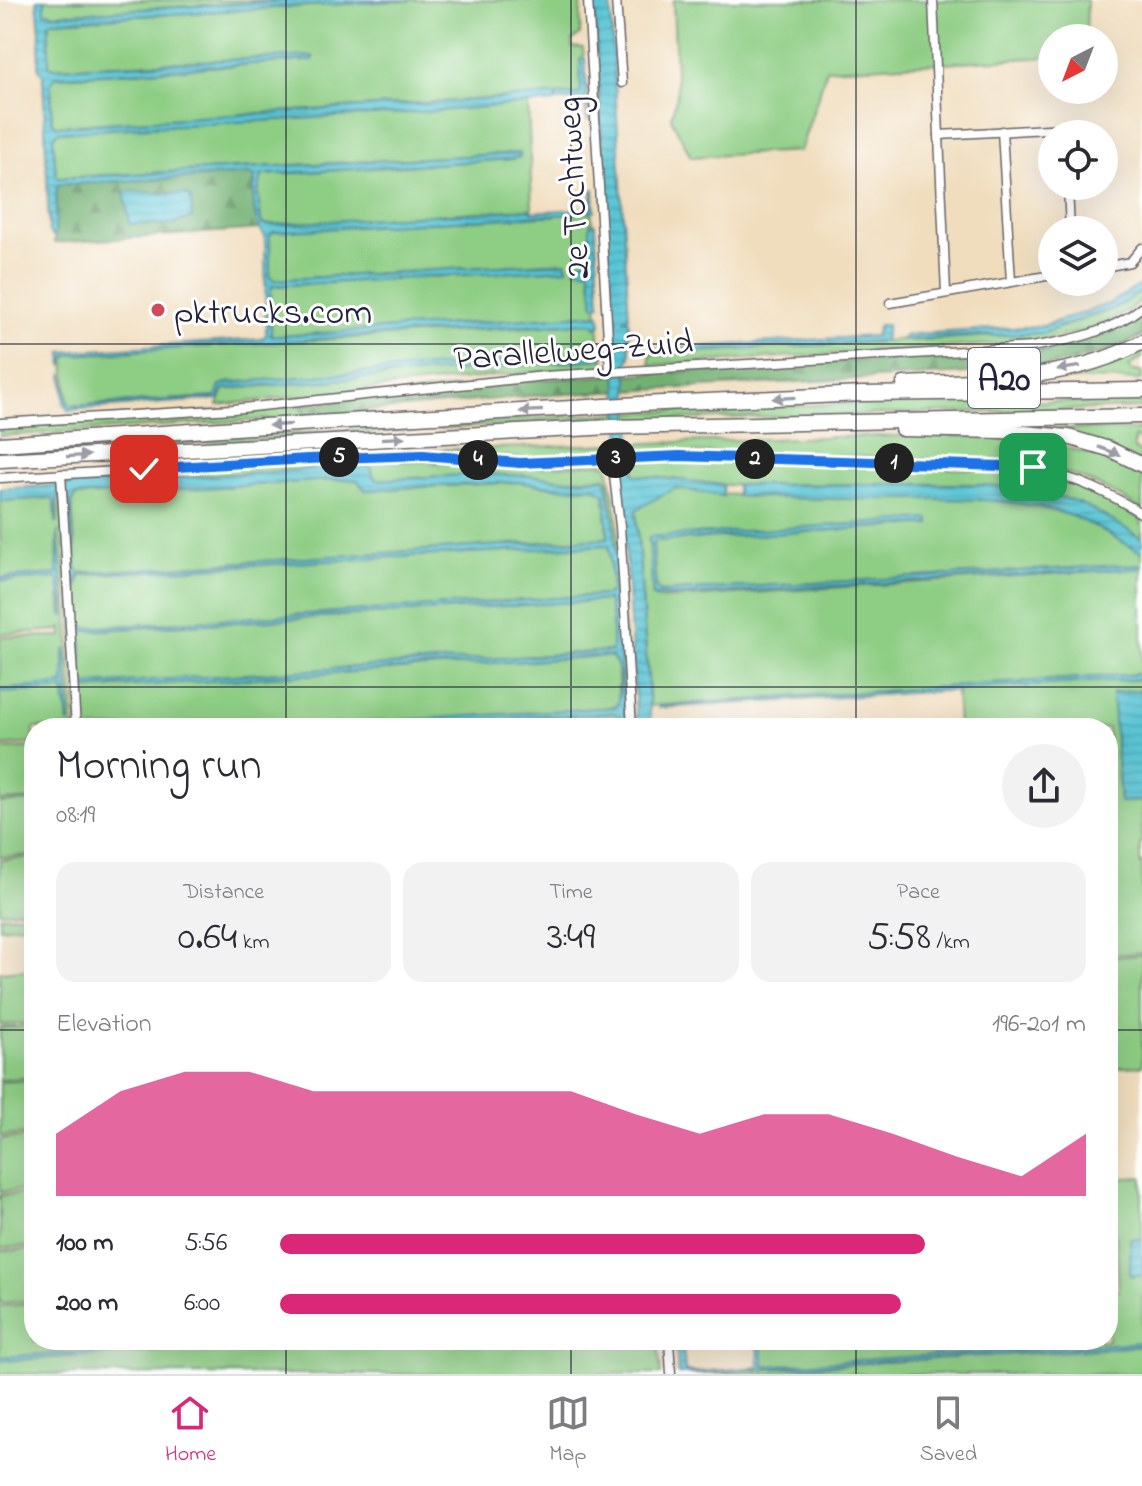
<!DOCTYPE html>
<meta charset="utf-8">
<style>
:root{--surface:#fff;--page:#f2f2f3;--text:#2b2b33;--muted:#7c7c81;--line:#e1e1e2;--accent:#db2777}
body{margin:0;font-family:"Indie Flower",sans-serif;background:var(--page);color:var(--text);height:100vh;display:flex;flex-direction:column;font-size:30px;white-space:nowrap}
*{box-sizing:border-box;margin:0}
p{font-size:26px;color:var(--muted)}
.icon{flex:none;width:44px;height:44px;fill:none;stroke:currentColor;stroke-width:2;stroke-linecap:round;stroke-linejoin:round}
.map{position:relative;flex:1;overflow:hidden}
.sheet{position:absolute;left:24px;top:718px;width:1094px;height:632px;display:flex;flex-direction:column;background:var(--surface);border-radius:32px;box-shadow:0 8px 32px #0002}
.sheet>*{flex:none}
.needle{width:52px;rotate:222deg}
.buttons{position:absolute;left:1038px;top:24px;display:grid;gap:16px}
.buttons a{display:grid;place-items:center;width:80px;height:80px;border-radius:50%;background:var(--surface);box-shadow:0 8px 32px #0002;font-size:40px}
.pin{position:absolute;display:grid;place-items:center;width:68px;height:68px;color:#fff;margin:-34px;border-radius:16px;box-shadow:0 4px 12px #0006}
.km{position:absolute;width:40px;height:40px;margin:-20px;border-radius:50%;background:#222;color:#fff;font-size:22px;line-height:40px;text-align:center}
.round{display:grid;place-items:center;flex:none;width:84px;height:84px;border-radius:42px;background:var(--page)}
.summary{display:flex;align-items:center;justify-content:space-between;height:136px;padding:0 32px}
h1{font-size:44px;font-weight:600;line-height:60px}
.stats{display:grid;grid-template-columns:repeat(3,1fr);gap:12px;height:136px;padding:8px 32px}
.stats div{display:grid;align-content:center;border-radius:20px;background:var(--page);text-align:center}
.stats b{font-size:40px;font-weight:600}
.stats small{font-size:22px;font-weight:400}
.stats p{font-size:22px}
.chart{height:224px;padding:16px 32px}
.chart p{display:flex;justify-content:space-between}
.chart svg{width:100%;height:144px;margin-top:8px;fill:var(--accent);opacity:.7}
ul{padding:0 32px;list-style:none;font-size:26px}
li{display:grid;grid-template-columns:128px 96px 1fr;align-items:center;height:60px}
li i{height:20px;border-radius:10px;background:var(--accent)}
.tabs{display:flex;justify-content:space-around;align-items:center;height:112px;border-top:2px solid var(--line);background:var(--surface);font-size:22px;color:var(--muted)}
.tabs a{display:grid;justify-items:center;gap:4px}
.tabs .active{color:var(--accent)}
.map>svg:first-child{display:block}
</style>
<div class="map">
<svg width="1142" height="1374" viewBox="0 0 1142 1374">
<defs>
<pattern id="forest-firs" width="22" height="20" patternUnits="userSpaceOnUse" patternTransform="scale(2)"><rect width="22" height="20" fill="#72b072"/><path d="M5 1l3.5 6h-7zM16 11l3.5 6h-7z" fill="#5d8f5f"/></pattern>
<pattern id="water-rules" width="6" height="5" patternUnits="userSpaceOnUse" patternTransform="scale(2)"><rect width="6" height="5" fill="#5ac5d4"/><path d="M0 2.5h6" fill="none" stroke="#4ea9b7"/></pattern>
</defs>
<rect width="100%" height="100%" fill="#fff"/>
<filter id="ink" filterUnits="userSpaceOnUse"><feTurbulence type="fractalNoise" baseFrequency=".0125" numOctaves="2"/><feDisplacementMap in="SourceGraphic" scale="16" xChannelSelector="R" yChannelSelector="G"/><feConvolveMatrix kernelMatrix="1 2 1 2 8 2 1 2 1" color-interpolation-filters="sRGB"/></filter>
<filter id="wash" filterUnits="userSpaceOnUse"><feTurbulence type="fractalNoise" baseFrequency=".006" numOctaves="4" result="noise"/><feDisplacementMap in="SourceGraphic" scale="32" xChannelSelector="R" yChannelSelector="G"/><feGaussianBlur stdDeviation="1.8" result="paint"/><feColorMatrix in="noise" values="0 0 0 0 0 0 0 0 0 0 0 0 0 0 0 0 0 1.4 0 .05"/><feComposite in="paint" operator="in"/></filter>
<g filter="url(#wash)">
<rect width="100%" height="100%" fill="#f0ddbd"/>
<g fill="#8ecd84" stroke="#587860" stroke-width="2">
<path d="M45,0h250l-238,14 -12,-2z"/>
<path d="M411,0h170l-1,35 -8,6v6l11,1 1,11h-4l1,32 -3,3 -22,1v3l-2,-3 -497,31 -5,-5 -1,-38 4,-6 258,-17v-4l-260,12 -4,-2v-42l4,-3z"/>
<path d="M592,0h2l21,358 -2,-1z"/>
<path d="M673,0h414l-1,38h-34v19l-225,12 -27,82 -109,6 -20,-39 6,-23z"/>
<path d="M528,103l4,106 -268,16 -3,-4 -3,-29 4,-17 249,-16 9,-2 -1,-4 -461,25 -2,-3 -3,-39 4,-4z"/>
<path d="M591,211l2,12h-3v34l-14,12h10l5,4 3,31 3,2 1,8 -3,1 -316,22 -8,-2v-46l3,-3 293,-18 -1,-6 -293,18 -3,-3v-42l5,-4 301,-17z"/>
<path d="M1142,291v10c-33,26 -69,34 -110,41l-382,23v-12l7,1 224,-12 21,-3 4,2 138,-8 71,-25z"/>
<path d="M592,323l7,5v26l-373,29 -6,3 -4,11 -145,9 -3,-2 -3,-45 5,-4z"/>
<path d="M1142,348v10l-13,8 3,5h10v9l-91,-1z"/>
<path d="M604,355v10l-6,3 -83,6 -297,31 6,-16 376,-30z"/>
<path d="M918,401l224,1v6l-502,12 -171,7 -469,28v-4l638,-39z"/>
<path d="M301,405l4,12 -305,19v-10z"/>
<path d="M1039,428l103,2v9l-8,-1v11l8,4v9z"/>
<path d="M828,437c105,0 218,-12 314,38v35c-42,-27 -83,-44 -133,-49l-326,-9 -159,7 -92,-9z"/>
<path d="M366,459l162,8 76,-4 4,3 9,48 13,214h-3l-8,-81 2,-15 -7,-111 -6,-40 -3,-4 -38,3 -34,-4 -54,-2 -102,6 -4,-4 -2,-9 -5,-1 -300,18 3,-5z"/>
<path d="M679,459l354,12c40,10 75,26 109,49v18l-17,-9 -154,-45 -248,1 -87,-10 -2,-2 1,-12z"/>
<path d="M346,479l11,1 9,10 152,-8 44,6 32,-1 11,6 3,45 -528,35 -4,-6 -4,-64 3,-7z"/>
<path d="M674,488c76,12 151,11 227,11 58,0 115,-3 170,17 26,9 47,25 71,36v12l-483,28 -3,-4 -3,-43 2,-4 275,-17 -281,13 4,60 5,2 484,-31v106l-492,32 -14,-196z"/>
<path d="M65,494l4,3 1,12 6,84 5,-18 525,-31 5,4 1,43 -6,4 -520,33 -5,-2 -4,-20 5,72 -1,-40v-6l4,-1 485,-29 39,-2 3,19v32l-518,33 -11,5 522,-33 7,1 6,7v40l-14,5 -327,19h-191l-2,-28h-2l2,28h-6z"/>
<path d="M61,495l13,233h-40v15l-34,3v-53l63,-4 6,34 -4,-42 -6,5 -59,4v-53l62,-1v-9l-1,3 -61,4v-53l56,-3 3,2 3,35 -3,-44 -4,4 -55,3v-77l51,-3 3,3 2,21 2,-1 -1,-24z"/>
<path d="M1142,679v11l-29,3 7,108h22v42l-2,1v20l2,-1v90l-34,2v-227h-150l-2,-39z"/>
<path d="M614,713l5,3 2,12h-286z"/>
<path d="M34,747v52l-34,2v-52z"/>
<path d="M34,801v54l-34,2v-54z"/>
<path d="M34,857v53l-34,2v-52z"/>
<path d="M34,914v53h-7l-3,-42 -24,3v-12z"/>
<path d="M1142,955v111l-34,2v-110z"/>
<path d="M34,969v54l-34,2v-53z"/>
<path d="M34,1026v51l-34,3v-52z"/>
<path d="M34,1080v54l-34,2v-54z"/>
<path d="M34,1137v52l-34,3v-53z"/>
<path d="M1142,1177v62l-12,1v36l12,-1v68l-381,25 -2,-28h349v-48l11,-1 -3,-55h-8v-57z"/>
<path d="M34,1193v53l-34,2v-53z"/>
<path d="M34,1249v52l-34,2v-52z"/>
<path d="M34,1304v36h239l-273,17v-51z"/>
<path d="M337,1340h321l3,34h-661v-13z"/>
<path d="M1142,1346v28h-452h2z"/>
</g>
<g fill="url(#forest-firs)" stroke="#4a6956" stroke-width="2">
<path d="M251,174l4,2 -2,19 6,34 -205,14 3,-58z"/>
<path d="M1142,311v25c-37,19 -76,27 -117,34l-495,26 -225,21 -4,-12 230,-25 499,-29c42,-5 77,-15 112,-40z"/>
</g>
<g fill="url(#water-rules)" stroke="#3e7488" stroke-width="2" fill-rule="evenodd">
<path d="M37,0h8v12l12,2 238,-14h116l-358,21 -4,3v42l4,2 260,-12v4l-258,17 -4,6 1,38 5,5 498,-31v7l-146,11 -351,19 -5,5 3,38 3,3 461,-25v4l-9,2 -249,16 -4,17 3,29 3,4 268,-16v3l60,-4v-18l2,-1 1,22 -19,3 -303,18 -3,3v42l3,3 293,-18 1,7 -293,17 -3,3v46l8,1 319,-22h2l1,11 -4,3 -5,-5 -29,1 -493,31 -5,3 -2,9 -1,-15 199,-13 5,-4 -1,-99c-14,-16 -12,-40 -10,-60l-4,-2 -194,11 -2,50 -3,1 -3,-4 -6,-158 -5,-7 2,-35z"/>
<path d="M594,0h16l19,317 -6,2 6,1 1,37 -3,8 7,108 2,2 87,10v11l-48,-8 -39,22 15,218h-14l-16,-247 2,-18 -11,-141 5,-1 1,-3h-6z"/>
<path d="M583,58l2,1 3,62 -4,-22 -28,2v-6l22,-1 3,-3 -1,-32z"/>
<path d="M124,191l62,3 5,4 1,20 -22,6h-40z"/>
<path d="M590,223l5,1 5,80 -3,2 -3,-1 -4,-34 -14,-2v-7l9,-1 5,-4z"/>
<path d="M1142,284v7l-27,17 -71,25 -142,7 2,-4 13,-2 126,-8 65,-22z"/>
<path d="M879,325h8l-3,16 -229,13 2,-5 218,-13z"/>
<path d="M599,342h3l2,13 -4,4 -376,30 -5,10 -151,11 -4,-6 -1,-31 5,31 3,2 145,-9 4,-11 6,-3 372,-29z"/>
<path d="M366,466l5,1 2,10 4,3 102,-6 54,2 34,4 39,-2 8,43 7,111 -2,15 8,81h-6l-2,-12 -5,-3 -279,15h-58l339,-21c6,-14 6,-39 -4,-50l-7,-1 -523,33v-4l12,-1 518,-33v-32l-4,-19 -523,31 -4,2 2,45 -3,-1 -3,-72 4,21 5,2 520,-33 6,-5 -3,-45 -528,30 -3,3 -2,16 -7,-96 -4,-4 -8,3v26l-3,-22 -3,-3 -51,3v-12zM346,479l11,1 8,10 153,-8 44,6 32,-1 11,7 3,44 -528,35 -4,-6 -4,-64 3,-7z"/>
<path d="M971,484c31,3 63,4 93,14 28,8 52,26 78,40v14c-24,-11 -45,-27 -70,-36 -54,-19 -108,-17 -164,-17 -57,0 -114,0 -171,-3v-11z"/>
<path d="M929,519l1,5 -275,17 -2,4 3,43 4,4 482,-28v4l-489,29 -4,-60z"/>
<path d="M58,530l7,86h-2l-4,-35 -3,-3 -56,3v-3l57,-4z"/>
<path d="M66,649l4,74h-2l-4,-34 -64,4v-3l64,-6v-34z"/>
<path d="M1142,674v5l-483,29 -1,-2z"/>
<path d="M1142,690v111l-22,1 -8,-109z"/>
<path d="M1130,1239h12v36l-12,1z"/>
<path d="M273,1340h64l-337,21v-4z"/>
<path d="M758,1340h3l3,26 378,-24v4l-464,28 -2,-29h7l2,26 9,1 65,-5z"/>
</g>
</g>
<g filter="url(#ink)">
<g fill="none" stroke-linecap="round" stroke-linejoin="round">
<g stroke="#6a6368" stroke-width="11">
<g id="street">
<path d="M588,0l22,372"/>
<path d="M616,0l6,83"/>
<path d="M933,0l13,293"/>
<path d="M1002,131l9,151"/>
<path d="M939,135l127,-7v6"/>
<path d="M1068,186l2,44"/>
<path d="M1104,267l26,-5 12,-14"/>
<path d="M890,303l162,-28"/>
<path d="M0,423l233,-14 312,-33 486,-29c40,-7 79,-14 111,-40"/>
<path d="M612,459l8,67 12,202"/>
<path d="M61,474l15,254"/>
<path d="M0,478l370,-22 53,-1 97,8 159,-7 329,9c50,5 93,22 134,49"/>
<path d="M669,1340l2,34"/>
</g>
</g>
<g stroke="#6a6368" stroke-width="17">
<g id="highway">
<path d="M904,384c79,-4 167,-3 238,-42"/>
<path d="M902,429l100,2 66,6 41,12 33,16"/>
<path d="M0,444l280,-19 360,-21 222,-10 280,-4"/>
<path d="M0,460l611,-33 531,-11"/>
</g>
</g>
<use href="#street" stroke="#fff" stroke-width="8"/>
<use href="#highway" stroke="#fff" stroke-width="14"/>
</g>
<defs><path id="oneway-solid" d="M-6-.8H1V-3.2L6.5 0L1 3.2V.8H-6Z" transform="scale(2)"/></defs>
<g fill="#9c9ca7">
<use href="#oneway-solid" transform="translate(1069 368) rotate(171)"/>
<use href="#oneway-solid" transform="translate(784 398) rotate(177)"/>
<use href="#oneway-solid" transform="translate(531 411) rotate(177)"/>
<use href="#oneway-solid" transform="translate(280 425) rotate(177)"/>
<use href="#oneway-solid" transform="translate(393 438) rotate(-3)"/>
<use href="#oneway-solid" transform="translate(1109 451) rotate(21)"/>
<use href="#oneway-solid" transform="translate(78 456) rotate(-3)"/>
</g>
</g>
<g fill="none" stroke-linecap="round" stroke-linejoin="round" filter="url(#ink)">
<g stroke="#fff" stroke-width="16">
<path id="route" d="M144,469l164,-10 115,-4 97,8 159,-7 354,11"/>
</g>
<use href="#route" stroke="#1a73e8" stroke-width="10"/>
</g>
<path fill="none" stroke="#22223b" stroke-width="2" stroke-opacity="0.55" d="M286,0v728M571,0v728M856,0v728M0,344h1142M0,687h1142M0,1030h34M1108,1030h34M286,1340v34M571,1340v34M856,1340v34"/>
<circle fill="#d1495b" stroke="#fff" stroke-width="3" cx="158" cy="310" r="8"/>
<g text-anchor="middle" stroke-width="6" stroke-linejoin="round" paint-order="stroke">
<rect fill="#fff" stroke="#646476" stroke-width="2" x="968" y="348" width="72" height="60" rx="6"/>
<g font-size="34" font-weight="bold" fill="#22223b">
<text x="1004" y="390">A20</text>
</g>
<g font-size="36" fill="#22223b" stroke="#fff">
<text transform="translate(571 188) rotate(-93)" y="13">2e Tochtweg</text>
<text transform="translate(573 348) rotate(-4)" y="13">Parallelweg-Zuid</text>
</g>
<g font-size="36" fill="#22223b" stroke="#fff" text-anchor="start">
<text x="174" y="323">pktrucks.com</text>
</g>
</g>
</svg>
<div class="buttons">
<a><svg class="needle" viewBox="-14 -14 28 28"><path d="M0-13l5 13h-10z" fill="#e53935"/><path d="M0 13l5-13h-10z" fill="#7c7c81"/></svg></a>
<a><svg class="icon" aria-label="locate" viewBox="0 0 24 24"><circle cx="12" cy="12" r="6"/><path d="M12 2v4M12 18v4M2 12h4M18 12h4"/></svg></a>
<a><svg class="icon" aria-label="layers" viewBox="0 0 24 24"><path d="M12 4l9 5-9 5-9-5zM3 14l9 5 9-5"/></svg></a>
</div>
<div class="pin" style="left:1033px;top:467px;background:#1e9e55"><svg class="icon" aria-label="arrive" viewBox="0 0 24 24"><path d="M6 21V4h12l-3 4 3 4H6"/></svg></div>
<div class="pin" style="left:144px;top:469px;background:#d93025"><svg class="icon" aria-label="check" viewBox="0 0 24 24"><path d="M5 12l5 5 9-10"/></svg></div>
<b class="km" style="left:894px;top:463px">1</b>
<b class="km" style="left:755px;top:459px">2</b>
<b class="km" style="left:616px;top:458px">3</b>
<b class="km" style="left:478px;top:460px">4</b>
<b class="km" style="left:339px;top:457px">5</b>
<section class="sheet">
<div class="summary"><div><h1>Morning run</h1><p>08:19</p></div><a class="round"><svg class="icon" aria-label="share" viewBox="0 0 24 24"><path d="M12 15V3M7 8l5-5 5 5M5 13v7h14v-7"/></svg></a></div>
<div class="stats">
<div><p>Distance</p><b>0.64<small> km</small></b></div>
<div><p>Time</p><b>3:49</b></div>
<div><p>Pace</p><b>5:58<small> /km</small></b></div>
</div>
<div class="chart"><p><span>Elevation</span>196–201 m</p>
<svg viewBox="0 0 160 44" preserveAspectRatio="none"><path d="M0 44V25L10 12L20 6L30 6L40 12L50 12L60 12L70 12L80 12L90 19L100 25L110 19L120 19L130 25L140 32L150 38L160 25V44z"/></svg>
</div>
<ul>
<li><b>100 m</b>5:56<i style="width:80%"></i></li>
<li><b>200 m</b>6:00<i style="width:77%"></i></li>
</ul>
</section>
</div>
<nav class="tabs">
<a class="active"><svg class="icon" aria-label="home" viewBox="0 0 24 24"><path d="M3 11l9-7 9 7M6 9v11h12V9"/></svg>Home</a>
<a><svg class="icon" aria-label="map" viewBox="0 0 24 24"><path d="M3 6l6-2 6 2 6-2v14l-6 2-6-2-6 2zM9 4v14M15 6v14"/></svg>Map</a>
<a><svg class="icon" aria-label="saved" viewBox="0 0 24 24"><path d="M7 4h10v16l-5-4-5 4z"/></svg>Saved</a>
</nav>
